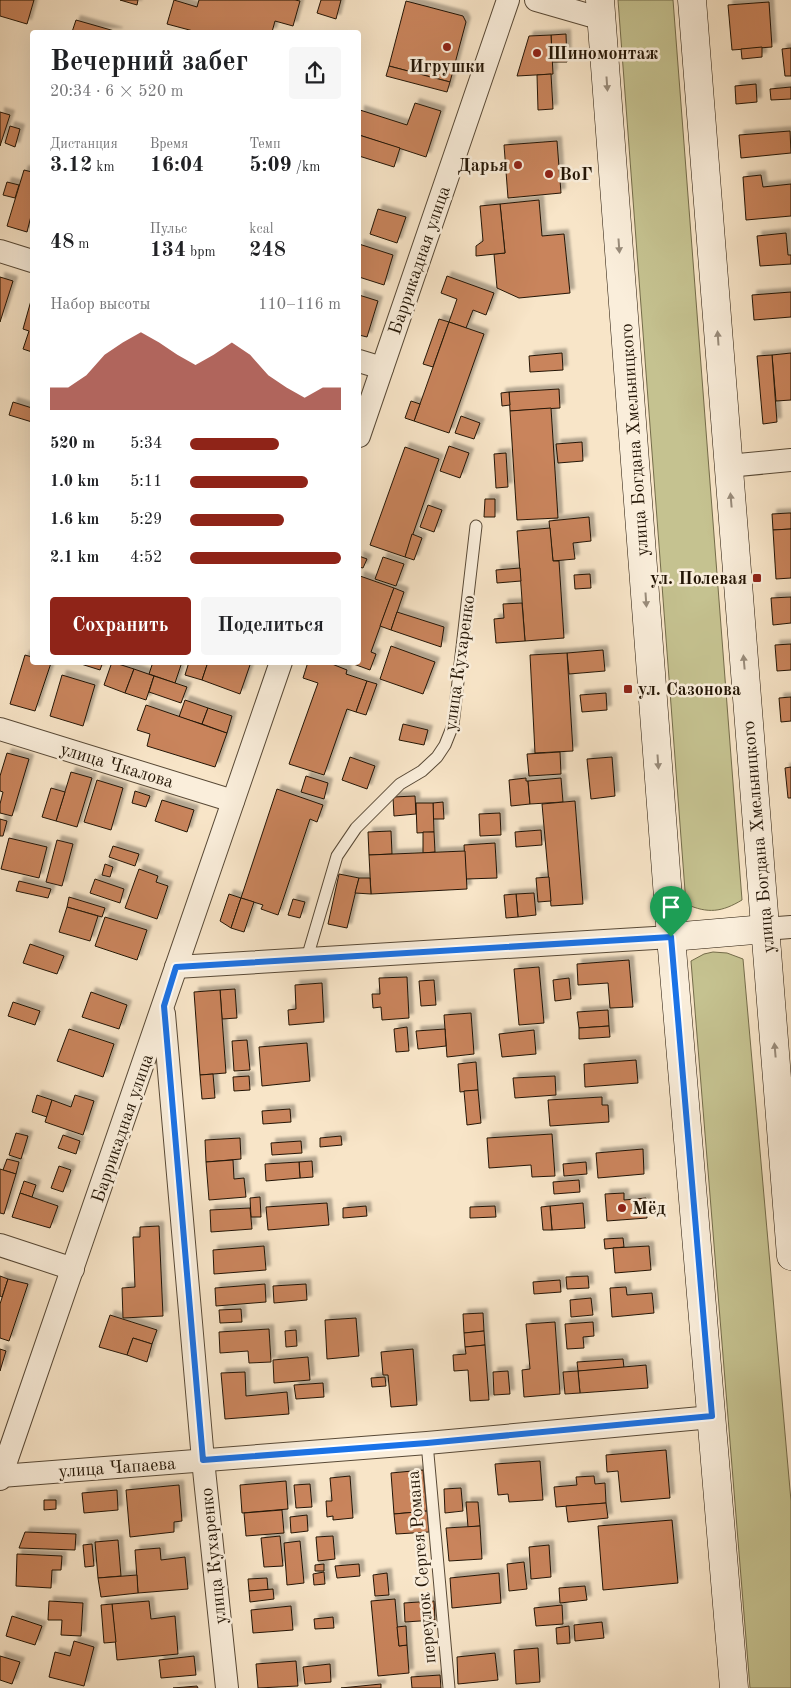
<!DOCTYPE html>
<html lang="ru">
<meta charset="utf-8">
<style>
:root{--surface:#fff;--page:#f6f6f6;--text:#202124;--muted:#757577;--accent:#8f2418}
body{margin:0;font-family:"Old Standard TT",serif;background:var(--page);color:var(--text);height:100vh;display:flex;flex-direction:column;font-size:19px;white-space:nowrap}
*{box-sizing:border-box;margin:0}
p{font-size:16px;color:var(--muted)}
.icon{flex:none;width:28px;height:28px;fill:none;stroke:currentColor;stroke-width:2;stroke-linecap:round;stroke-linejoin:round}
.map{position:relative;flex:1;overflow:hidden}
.panel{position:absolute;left:30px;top:30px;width:331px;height:635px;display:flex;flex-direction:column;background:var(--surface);border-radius:5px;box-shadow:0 5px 20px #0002}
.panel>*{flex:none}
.pin{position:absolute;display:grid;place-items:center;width:42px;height:42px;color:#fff;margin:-51px -21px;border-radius:50% 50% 50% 0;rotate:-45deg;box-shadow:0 0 5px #0007}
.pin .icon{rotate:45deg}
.round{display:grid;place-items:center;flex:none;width:52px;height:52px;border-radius:5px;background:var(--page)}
.overview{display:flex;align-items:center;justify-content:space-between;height:85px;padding:0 20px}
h1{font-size:28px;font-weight:700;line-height:38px}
.stats{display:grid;grid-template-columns:repeat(3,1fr);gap:8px;height:85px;padding:5px 20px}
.stats div{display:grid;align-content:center}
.stats b{font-size:21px;font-weight:700}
.stats small{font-size:14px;font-weight:400}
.stats p{font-size:14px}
.chart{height:140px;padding:10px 20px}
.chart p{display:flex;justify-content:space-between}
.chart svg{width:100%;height:90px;margin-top:5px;fill:var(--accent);opacity:.7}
.action{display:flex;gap:10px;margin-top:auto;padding:10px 20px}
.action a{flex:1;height:58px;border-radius:5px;background:var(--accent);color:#fff;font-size:20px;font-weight:700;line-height:58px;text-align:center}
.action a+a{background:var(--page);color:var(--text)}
ul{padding:0 20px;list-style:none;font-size:16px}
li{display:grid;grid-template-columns:80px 60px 1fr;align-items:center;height:38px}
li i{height:12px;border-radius:6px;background:var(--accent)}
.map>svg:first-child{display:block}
</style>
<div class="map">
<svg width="791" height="1688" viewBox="0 0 791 1688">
<defs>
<filter id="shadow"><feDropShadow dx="4.5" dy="-4.5" stdDeviation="1" flood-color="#0004"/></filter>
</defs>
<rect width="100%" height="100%" fill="#f8e5c8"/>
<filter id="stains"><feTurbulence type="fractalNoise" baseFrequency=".004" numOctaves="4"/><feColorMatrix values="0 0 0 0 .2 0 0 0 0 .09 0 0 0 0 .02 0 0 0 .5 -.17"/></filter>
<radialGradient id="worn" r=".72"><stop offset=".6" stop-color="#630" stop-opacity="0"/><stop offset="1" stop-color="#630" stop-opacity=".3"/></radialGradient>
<g fill="#c5c290" stroke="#746c4a">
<path d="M618,0h55l69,900c-20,12 -34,14 -56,4z"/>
<path d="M713,952l14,1 16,6 48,542v187h-41l-59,-727 13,-7z"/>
</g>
<g fill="#c9845b" stroke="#231505" filter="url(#shadow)">
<path d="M0,0h34l-7,24 -27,-8z"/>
<path d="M120,0h18l-1,5z"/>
<path d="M174,0l23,7 2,-7h96l5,1 -7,25 -18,-5 -3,11h-75l-30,-8z"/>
<path d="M321,0h20l-5,19 -19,-6z"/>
<path d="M406,1l57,15 3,6 -16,60 -61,-16z"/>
<path d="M769,2l3,45 -40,3 -4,-45z"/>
<path d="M76,20l42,12h-46z"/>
<path d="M566,34l1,28h-15l-1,-27z"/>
<path d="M551,35l2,39 -36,2 12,-40z"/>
<path d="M762,47v10l-20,2 -1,-10z"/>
<path d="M791,48v28h-6l-3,-27z"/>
<path d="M389,66l61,16 -3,10 -61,-16z"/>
<path d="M551,74l2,35 -15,1 -1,-35z"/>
<path d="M756,84l1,18 -21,2 -1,-18z"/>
<path d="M791,87v12l-20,1 -1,-11z"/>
<path d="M415,103l26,8 -15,46 -67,-22 1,-25 47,15z"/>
<path d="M0,112l10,3 -10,31z"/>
<path d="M10,126l10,3 -5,18 -10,-4z"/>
<path d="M790,131l1,22 -50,5 -2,-23z"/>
<path d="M359,135l41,13 -6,19 -35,-11z"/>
<path d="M557,141l4,52 -53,5 -4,-53z"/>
<path d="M24,170l8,2v40l-5,20 -20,-6z"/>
<path d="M761,175l2,12 28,-3v32l-45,4 -3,-43z"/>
<path d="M7,182l12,3 -4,13 -12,-3z"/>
<path d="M539,200l3,36 22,-2 6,59 -51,5 -22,-10 -3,-34 11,-1 -5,-49z"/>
<path d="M500,204l5,49 -29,3v-10l7,-5 -3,-35z"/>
<path d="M378,209l28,8 -9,26 -27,-9z"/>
<path d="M786,233l2,22h3v9l-31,2 -3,-30z"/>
<path d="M359,244l34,11 -9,30 -25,-8z"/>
<path d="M447,276l47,17 -8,22 -13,-5 -7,18 -17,-6 8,-23 -16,-6z"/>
<path d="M0,277l13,4 -13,41z"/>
<path d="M791,292v25l-37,3 -2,-25z"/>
<path d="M359,295l19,6 -11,36 -8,-2z"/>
<path d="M32,297v55l-9,-3 6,-18 -6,-2z"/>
<path d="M439,319l10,3 -16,45 -10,-3z"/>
<path d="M449,322l35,12 -35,99 -35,-12z"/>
<path d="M562,353l1,17 -33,2 -1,-16z"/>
<path d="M791,353v47l-15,1 -4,-46z"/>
<path d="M772,355l5,67 -14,2 -6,-68z"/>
<path d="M559,389l1,19 -50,3 -1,-19z"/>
<path d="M509,392l1,13 -8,1 -1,-13z"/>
<path d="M411,401l9,3 -6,17 -9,-3z"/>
<path d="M13,402l19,6v14l-23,-7z"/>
<path d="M551,408l7,110 -41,2 -7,-109z"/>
<path d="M461,416l19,7 -6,16 -19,-6z"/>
<path d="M582,442l1,19 -25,2 -2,-19z"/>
<path d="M449,446l20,7 -9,25 -20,-7z"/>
<path d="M405,447l34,12 -34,98 -35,-12z"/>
<path d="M506,453l2,34 -12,1 -2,-34z"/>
<path d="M485,499h10v18h-11z"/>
<path d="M428,505l14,5 -8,22 -14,-5z"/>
<path d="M789,513h2v16l-18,1 -1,-16z"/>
<path d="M589,517l2,24 -18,2 2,16 -22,2 -4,-40z"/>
<path d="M550,528l3,33h6l5,77 -39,3 -8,-110z"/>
<path d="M791,529v49l-15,1 -3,-49z"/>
<path d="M412,534l10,4 -8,22 -9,-3z"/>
<path d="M359,556l8,3 -4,9 -4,-1z"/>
<path d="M383,557l21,7 -8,22 -21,-7z"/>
<path d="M520,568l1,13 -24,2 -1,-13z"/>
<path d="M590,574l1,14 -16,1 -1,-14z"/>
<path d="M360,576l34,12 -23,64 5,2 -6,16 -22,-8h11v-82z"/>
<path d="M394,588l10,4 -13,38 -11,-4z"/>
<path d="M791,597v26l-18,2 -2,-27z"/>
<path d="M522,603l3,38 -29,2 -2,-24 10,-1 -1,-14z"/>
<path d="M397,612l47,15 -3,20 -50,-17z"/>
<path d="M791,644v26l-14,1 -2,-26z"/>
<path d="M391,646l44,16 -12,32 -43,-15z"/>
<path d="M603,650l2,21 -36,3 -2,-21z"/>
<path d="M567,653l6,98 -38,2 -5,-98z"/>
<path d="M25,655l7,2v5l19,1 -16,48 -25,-7z"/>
<path d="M82,662h21l-3,8 -19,-6z"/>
<path d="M112,662l22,7 -9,24 -21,-8z"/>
<path d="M153,662h29l-7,21 -26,-9z"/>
<path d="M189,662h19l-6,18 -17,-5z"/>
<path d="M208,662h43l-11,32 -38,-14z"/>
<path d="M308,662h19l20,8 -1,4 21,7 -11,31 -9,-3 -23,66 -35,-11 29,-81 -15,-5z"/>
<path d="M134,669l20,7 -8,24 -21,-7z"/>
<path d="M62,675l33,10 -12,41 -33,-10z"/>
<path d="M154,676l33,11 -6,16 -32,-11z"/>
<path d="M367,681l10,3 -11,31 -10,-3z"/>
<path d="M606,693l1,17 -25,2 -2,-17z"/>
<path d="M791,697v24l-10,1 -2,-24z"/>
<path d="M185,700l23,8 -6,16 -23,-7z"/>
<path d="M146,705l81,28 -12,34 -68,-21 3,-12 -13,-4z"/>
<path d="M208,708l24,8 -5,17 -25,-9z"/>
<path d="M403,724l25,6 -4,15 -25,-5z"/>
<path d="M560,752l1,22 -32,2 -2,-22z"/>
<path d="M7,753l22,6 -17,57 -12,-3v-9l3,-12 -3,-1v-15z"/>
<path d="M350,757l25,9 -8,23 -25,-9z"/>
<path d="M612,757l3,39 -24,3 -4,-40z"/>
<path d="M791,767v31h-3l-3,-30z"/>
<path d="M71,772l21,6 -15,49 -21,-6z"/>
<path d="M306,776l22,7 -4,16 -23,-7z"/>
<path d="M526,778v3h2l2,23 -19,2 -2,-26z"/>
<path d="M561,778l2,24 -33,2 -2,-23z"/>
<path d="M97,780l26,8 -12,42 -27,-8z"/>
<path d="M51,788l14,4 -9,29 -14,-4z"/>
<path d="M277,789l46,16 -6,17 -7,-3 -32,96 -17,-6 2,-4 -22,-7z"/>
<path d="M135,791l15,5 -4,11 -14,-4z"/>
<path d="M415,796l1,18 -22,2 -1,-19z"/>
<path d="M162,800l32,10 -7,22 -32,-11z"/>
<path d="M575,801l8,103 -32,2 -9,-102z"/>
<path d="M443,802l1,17h-11v-16z"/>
<path d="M416,803h17l1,29 -17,1z"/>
<path d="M500,813l1,22 -21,1 -1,-22z"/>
<path d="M0,819l7,2 -4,15h-3z"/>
<path d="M541,830l1,15 -26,2 -1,-15z"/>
<path d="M391,831l1,23 -23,1 -1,-23z"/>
<path d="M423,832h11l1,20 -12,1z"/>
<path d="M9,838l38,9 -8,31 -38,-9z"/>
<path d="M57,840l16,4 -11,42 -16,-4z"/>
<path d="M495,843l2,35 -31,1 -2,-34z"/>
<path d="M113,846l26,8 -4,12 -26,-9z"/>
<path d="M465,851l2,38 -96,5 -2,-39z"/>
<path d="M105,864l8,3 -3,10 -8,-2z"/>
<path d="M139,869l19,7 -2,6 12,4 -11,33 -32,-11z"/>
<path d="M339,874l20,4 -12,50 -19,-4z"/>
<path d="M549,877l2,24 -13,1 -2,-24z"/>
<path d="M359,878h11l1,16 -16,-1z"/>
<path d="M95,879l29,10 -4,14 -30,-10z"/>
<path d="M19,881l32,8 -3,9 -32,-7z"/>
<path d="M534,893l2,22 -18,2 -2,-23z"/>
<path d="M229,894l12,4 -10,30 -11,-7z"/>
<path d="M516,894l2,23 -12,1 -2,-23z"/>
<path d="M69,897l36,11 -3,9 -35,-10z"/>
<path d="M241,898l13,4 -10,30 -13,-4z"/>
<path d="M293,899l12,3 -5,16 -12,-3z"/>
<path d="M67,907l31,9 -8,25 -31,-9z"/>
<path d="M105,917l42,13 -10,30 -42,-14z"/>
<path d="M30,944l34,12 -7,18 -34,-11z"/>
<path d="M629,960l4,47 -23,1 -2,-25 -30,2 -1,-21z"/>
<path d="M539,967l5,56 -25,2 -5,-56z"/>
<path d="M407,977l2,41 -27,2 -1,-13 -8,1 -1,-14h8l-1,-16z"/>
<path d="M569,978l2,21 -16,2 -2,-21z"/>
<path d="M434,980l2,25 -15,1 -2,-25z"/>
<path d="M322,983l2,39 -35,3 -1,-15 8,-1 -1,-24z"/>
<path d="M235,989l2,29 -15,1 -2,-29z"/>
<path d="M220,990l6,83 -26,2 -6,-83z"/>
<path d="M91,992l36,13 -8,24 -37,-12z"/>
<path d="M13,1002l27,9 -5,14 -27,-9z"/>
<path d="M608,1010l1,16 -30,2 -2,-16z"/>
<path d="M471,1013l3,41 -27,3 -3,-42z"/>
<path d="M609,1026l1,11 -31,2v-11z"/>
<path d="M407,1027l2,24 -13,1 -2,-23z"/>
<path d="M69,1029l45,15 -11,33 -46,-16z"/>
<path d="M445,1029l1,17 -28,3 -2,-18z"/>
<path d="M534,1030l2,24 -34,3 -3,-23z"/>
<path d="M247,1040l3,30 -16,1 -2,-30z"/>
<path d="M307,1043l3,38 -48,5 -3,-39z"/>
<path d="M636,1060l2,23 -53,4 -1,-23z"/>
<path d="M476,1062l2,28 -18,2 -2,-28z"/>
<path d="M213,1074l2,24 -13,1 -2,-24z"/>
<path d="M249,1076l1,14 -16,1 -1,-14z"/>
<path d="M555,1076l1,19 -41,3 -2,-20z"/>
<path d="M478,1090l3,33 -14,2 -3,-34z"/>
<path d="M37,1095l15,5 -5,17 -15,-5z"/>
<path d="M75,1095l19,6 -11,34 -38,-13 7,-22 19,7z"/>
<path d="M602,1097v8h6l1,17 -59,4 -2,-26z"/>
<path d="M290,1109l1,13 -28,2 -1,-13z"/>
<path d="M16,1133l12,3 -7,23 -12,-4z"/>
<path d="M552,1134l3,42 -23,1 -1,-12 -42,3 -2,-30z"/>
<path d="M63,1135l17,6 -4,13 -18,-6z"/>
<path d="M341,1136l1,9 -22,2v-9z"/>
<path d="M240,1138l1,21 -35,3 -1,-22z"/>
<path d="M301,1141l1,12 -30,2 -1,-12z"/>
<path d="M643,1149l1,25 -46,4 -2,-25z"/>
<path d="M7,1159l12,3 -3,12 -13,-4z"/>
<path d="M233,1160l1,19 10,-1 2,19 -37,3 -3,-38z"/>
<path d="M312,1161l1,16 -13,1 -1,-16z"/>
<path d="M299,1162l1,16 -34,3 -1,-17z"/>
<path d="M586,1162l1,12 -23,2 -1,-12z"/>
<path d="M59,1166l12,4 -8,22 -12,-4z"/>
<path d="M0,1169l16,5 -12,40 -4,-1z"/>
<path d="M579,1180l1,12 -26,2 -1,-12z"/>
<path d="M24,1181l12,4 -4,12 -12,-4z"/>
<path d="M20,1193l38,13 -8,22 -38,-11z"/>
<path d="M624,1193v7l22,-2 1,20 -40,3 -2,-27z"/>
<path d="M260,1197l1,20h-10l-1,-19z"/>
<path d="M327,1203l2,22 -61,5 -2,-23z"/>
<path d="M583,1203l2,25 -33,2 -2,-24z"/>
<path d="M366,1206l1,10 -24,2v-10z"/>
<path d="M495,1206l1,11 -26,1v-11z"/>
<path d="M550,1206l2,24h-9l-2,-23z"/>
<path d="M250,1208l2,21 -41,3 -1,-22z"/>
<path d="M159,1226l4,90 -40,2 -1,-30 13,-1 -2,-50h7v-10z"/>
<path d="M623,1238l1,9 -19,2 -1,-10z"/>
<path d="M264,1246l2,24 -52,4 -1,-24z"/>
<path d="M649,1246l2,24 -36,3 -2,-25z"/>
<path d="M0,1276l8,3 -6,18 -2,-1z"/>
<path d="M588,1276l1,12 -22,1 -1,-12z"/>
<path d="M8,1279l20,5 -19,57 -9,-3v-34z"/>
<path d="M560,1280l1,12 -27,2 -1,-12z"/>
<path d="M265,1284l1,18 -50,4 -1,-18z"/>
<path d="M306,1284l1,16 -33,3 -1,-17z"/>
<path d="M626,1287l1,8 25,-2 2,20 -42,4 -2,-29z"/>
<path d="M591,1298l2,17 -22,2 -1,-17z"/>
<path d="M241,1309l1,13 -22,1 -1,-13z"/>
<path d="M483,1313l1,18 -20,2 -1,-19z"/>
<path d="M110,1315l47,15 -5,14 -19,-6 -6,17 -28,-8z"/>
<path d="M356,1318l3,38 -32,3 -2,-39z"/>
<path d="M555,1322l5,72 -36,3 -2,-27 8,-1 -4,-45z"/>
<path d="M593,1322l1,14 -11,1 1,11 -17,1 -2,-25z"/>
<path d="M269,1329l2,33 -22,1 -1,-12 -28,2 -1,-21z"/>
<path d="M296,1330l1,16 -11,1 -1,-16z"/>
<path d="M484,1331l1,14 -20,2 -1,-14z"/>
<path d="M133,1338l19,6 -5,18 -20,-7z"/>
<path d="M485,1345l4,55 -19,1 -2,-31 -14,1 -1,-16 13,-1 -1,-7z"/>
<path d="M0,1349l6,2 -6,20z"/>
<path d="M413,1349l4,56 -26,2 -3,-32h-5l-2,-23z"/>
<path d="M308,1357l2,23 -36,3 -1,-23z"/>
<path d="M623,1359l1,9 -46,3 -1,-9z"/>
<path d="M646,1365l2,23 -68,5 -2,-22z"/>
<path d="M508,1371l2,23 -16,1 -1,-23z"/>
<path d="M578,1371l2,22 -15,1 -2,-22z"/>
<path d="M245,1372l1,24 41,-4 2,22 -64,5 -4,-46z"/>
<path d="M385,1377l1,9 -14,1 -1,-9z"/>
<path d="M323,1383l1,14 -28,2 -2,-14z"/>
<path d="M666,1450l4,48 -49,4 -3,-31 -11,1 -1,-17z"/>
<path d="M540,1461l3,39 -34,2 -1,-8 -10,1 -3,-31z"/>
<path d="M423,1470l4,41 -33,3 -3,-41z"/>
<path d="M350,1476l3,42 -20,2v-4l-6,1 -1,-16h6l-2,-23z"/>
<path d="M594,1476l1,8 10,-1 1,20 -50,4 -2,-20 23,-2 -1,-8z"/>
<path d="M286,1481l2,28 -46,4 -2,-28z"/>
<path d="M310,1484l2,23 -16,1 -2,-23z"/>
<path d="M179,1485l3,36 -8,1v10l-44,5 -4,-47z"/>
<path d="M461,1488l2,23 -18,2 -1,-24z"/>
<path d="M117,1490l1,20 -34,3 -2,-20z"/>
<path d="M44,1500h12v9l-12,1z"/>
<path d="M466,1502h12l2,24 -12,1z"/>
<path d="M606,1503l2,15 -40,4 -2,-16z"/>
<path d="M282,1510l2,23 -38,3 -2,-23z"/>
<path d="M427,1511l2,21 -33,2 -2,-20z"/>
<path d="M307,1515l1,16 -17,2 -1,-16z"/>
<path d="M672,1520l6,63 -75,7 -5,-64z"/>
<path d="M480,1526l2,33 -33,2 -3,-33z"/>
<path d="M25,1532l51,2 -1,16 -56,-2z"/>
<path d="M280,1536l3,30 -19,1 -3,-29z"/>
<path d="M333,1536l2,23 -17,2 -2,-24z"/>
<path d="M118,1540l3,36 -23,2 -3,-36z"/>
<path d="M300,1541l4,42 -17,2 -3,-42z"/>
<path d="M92,1544l2,22 -9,1 -2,-22z"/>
<path d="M549,1545l2,32 -20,2 -2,-32z"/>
<path d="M160,1548l1,12 24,-3 3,32 -50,4 -3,-43z"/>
<path d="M17,1554l45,2 -1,14h-9l-1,18 -35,-2z"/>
<path d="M524,1562l3,27 -18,2 -2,-27z"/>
<path d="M324,1564v7h-9v-6z"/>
<path d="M359,1564l1,12 -23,2 -2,-12z"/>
<path d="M324,1572l1,12 -11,1 -1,-11z"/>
<path d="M387,1573l2,22 -14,1 -2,-21z"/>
<path d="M499,1573l2,30 -49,5 -2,-30z"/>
<path d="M137,1575l1,18 -37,4 -3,-19z"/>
<path d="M267,1578l1,12 -19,1 -1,-12z"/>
<path d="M585,1586l2,14 -27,3 -1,-15z"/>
<path d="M273,1589l1,10 -24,3 -1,-11z"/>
<path d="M395,1599l4,47 8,-1 2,28 -31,3 -7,-75z"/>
<path d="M49,1601l34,2 -2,33 -20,-1 1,-15h-14z"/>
<path d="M149,1601l2,18 24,-3 3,38 -61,6 -5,-56z"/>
<path d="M434,1601l1,19 -30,2 -1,-19z"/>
<path d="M112,1604l4,38 -12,1 -3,-38z"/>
<path d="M562,1605l1,19 -27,2 -2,-18z"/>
<path d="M291,1606l2,24 -40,3 -2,-23z"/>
<path d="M12,1616l30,10 -7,19 -29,-9z"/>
<path d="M333,1617l1,11 -19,1 -1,-10z"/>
<path d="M602,1622l2,16 -29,3 -1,-16z"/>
<path d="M406,1626l1,19 -8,1 -2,-19z"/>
<path d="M569,1626l1,17 -13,1 -1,-16z"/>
<path d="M74,1641l20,6 -10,39 -35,-9 6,-25 15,4z"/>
<path d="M538,1648l2,34 -24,2 -2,-34z"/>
<path d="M495,1653l3,27 -40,4 -1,-27z"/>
<path d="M0,1656l20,6 -8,22 -12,-4z"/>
<path d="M194,1656l2,19 -35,3 -2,-18z"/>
<path d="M296,1661l2,25 -40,2 -2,-24z"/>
<path d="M330,1664l1,18 -26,2 -2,-17z"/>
<path d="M440,1675l1,13h-29l-1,-11z"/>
<path d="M381,1684v4h-40z"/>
<path d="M197,1686l1,2h-25z"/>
</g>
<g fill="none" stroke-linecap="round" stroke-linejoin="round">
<g stroke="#584936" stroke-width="13">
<g id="lane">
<path d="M307,958l30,-102 19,-28 44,-44 22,-13 15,-14 8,-12 8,-20 23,-199"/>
<path d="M427,1443l22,245"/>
</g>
</g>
<g stroke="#584936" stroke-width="24">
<g id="street">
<path d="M536,0l66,19"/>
<path d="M0,251l32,10"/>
<path d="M359,361l23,7"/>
<path d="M359,436l149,-436"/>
<path d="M728,466l63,-6"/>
<path d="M0,729l233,72"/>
<path d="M765,929l26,-2"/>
<path d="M176,967l495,-30"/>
<path d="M164,1014l39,446 24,228"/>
<path d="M0,1245l73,24"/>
<path d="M1,1476l426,-33 285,-26"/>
<path d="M0,1479l281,-817"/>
</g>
</g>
<g stroke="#231505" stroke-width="29">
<g id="secondary">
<path d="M600,0l71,937 63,751"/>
<path d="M692,0l99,1256"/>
<path d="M671,937l94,-8"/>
</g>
</g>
<use href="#lane" stroke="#faeedb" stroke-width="11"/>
<use href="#street" stroke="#faeedb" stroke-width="22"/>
<use href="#secondary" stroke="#faeedb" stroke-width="28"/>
</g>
<defs><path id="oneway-solid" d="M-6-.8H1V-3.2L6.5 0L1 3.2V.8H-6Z" transform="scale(1.25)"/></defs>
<g fill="#998c7b">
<use href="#oneway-solid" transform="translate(607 84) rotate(86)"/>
<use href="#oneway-solid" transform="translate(619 246) rotate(86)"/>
<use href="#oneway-solid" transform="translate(718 338) rotate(-94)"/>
<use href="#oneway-solid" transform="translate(731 500) rotate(-95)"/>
<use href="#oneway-solid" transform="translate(646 600) rotate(86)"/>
<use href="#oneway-solid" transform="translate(744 662) rotate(-95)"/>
<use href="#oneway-solid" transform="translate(658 762) rotate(86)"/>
<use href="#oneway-solid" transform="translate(775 1050) rotate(-95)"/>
</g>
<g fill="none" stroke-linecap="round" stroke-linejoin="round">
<g stroke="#fff" stroke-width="10">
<path id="route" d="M671,937l41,479 -285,27 -224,17 -39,-454 12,-39z"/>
</g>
<use href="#route" stroke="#1a73e8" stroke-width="6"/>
</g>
<g fill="#8f2418" stroke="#faeedb" stroke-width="2">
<circle cx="447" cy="47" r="5"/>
<circle cx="537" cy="53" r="5"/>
<circle cx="518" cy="165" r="5"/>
<circle cx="549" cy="174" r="5"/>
<rect x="752" y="573" width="10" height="10" rx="2.5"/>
<rect x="623" y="684" width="10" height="10" rx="2.5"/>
<circle cx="622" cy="1208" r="5"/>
</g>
<g text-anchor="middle" stroke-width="5" stroke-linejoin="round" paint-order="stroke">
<g font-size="18" font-weight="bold" fill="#231505" stroke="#faeedb" text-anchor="start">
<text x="547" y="59">Шиномонтаж</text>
<text x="447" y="72" text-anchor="middle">Игрушки</text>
<text x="508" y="171" text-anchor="end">Дарья</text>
<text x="559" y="180">ВоГ</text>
<text x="747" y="584" text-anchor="end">ул. Полевая</text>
<text x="638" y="695">ул. Сазонова</text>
<text x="632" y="1214">Мёд</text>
</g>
<g font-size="18" fill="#231505" stroke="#faeedb">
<text transform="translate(419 260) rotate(-71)" y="6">Баррикадная улица</text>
<text transform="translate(634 440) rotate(-94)" y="6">улица Богдана Хмельницкого</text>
<text transform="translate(459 663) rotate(-82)" y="6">улица Кухаренко</text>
<text transform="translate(117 765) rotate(17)" y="6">улица Чкалова</text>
<text transform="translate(758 837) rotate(-95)" y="6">улица Богдана Хмельницкого</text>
<text transform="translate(122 1128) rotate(-71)" y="6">Баррикадная улица</text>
<text transform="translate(117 1467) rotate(-4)" y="6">улица Чапаева</text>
<text transform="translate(213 1556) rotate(-96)" y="6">улица Кухаренко</text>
<text transform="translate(421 1567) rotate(-95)" y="6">переулок Сергея Романа</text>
</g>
</g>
<rect width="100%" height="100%" filter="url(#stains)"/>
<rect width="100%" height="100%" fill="url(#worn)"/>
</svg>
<div class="pin" style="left:671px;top:937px;background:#1e9e55"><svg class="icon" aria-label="arrive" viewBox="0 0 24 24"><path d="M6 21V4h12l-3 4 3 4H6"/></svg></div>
<section class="panel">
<div class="overview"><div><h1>Вечерний забег</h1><p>20:34 · 6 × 520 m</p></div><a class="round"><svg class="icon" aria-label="share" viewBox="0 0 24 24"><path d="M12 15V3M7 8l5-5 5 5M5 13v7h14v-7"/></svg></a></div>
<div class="stats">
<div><p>Дистанция</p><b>3.12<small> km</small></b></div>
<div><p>Время</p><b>16:04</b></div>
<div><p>Темп</p><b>5:09<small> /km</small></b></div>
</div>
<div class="stats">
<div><b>48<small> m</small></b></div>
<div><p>Пульс</p><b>134<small> bpm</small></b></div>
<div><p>kcal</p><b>248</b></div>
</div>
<div class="chart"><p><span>Набор высоты</span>110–116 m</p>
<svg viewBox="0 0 160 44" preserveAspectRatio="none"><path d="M0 44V33L10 33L20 27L30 17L40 11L50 6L60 11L70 17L80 22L90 17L100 11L110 17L120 27L130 33L140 38L150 33L160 33V44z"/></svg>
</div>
<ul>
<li><b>520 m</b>5:34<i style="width:59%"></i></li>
<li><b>1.0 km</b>5:11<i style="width:78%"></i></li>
<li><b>1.6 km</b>5:29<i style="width:62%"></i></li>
<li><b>2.1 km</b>4:52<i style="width:100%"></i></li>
</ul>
<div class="action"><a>Сохранить</a><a>Поделиться</a></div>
</section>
</div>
